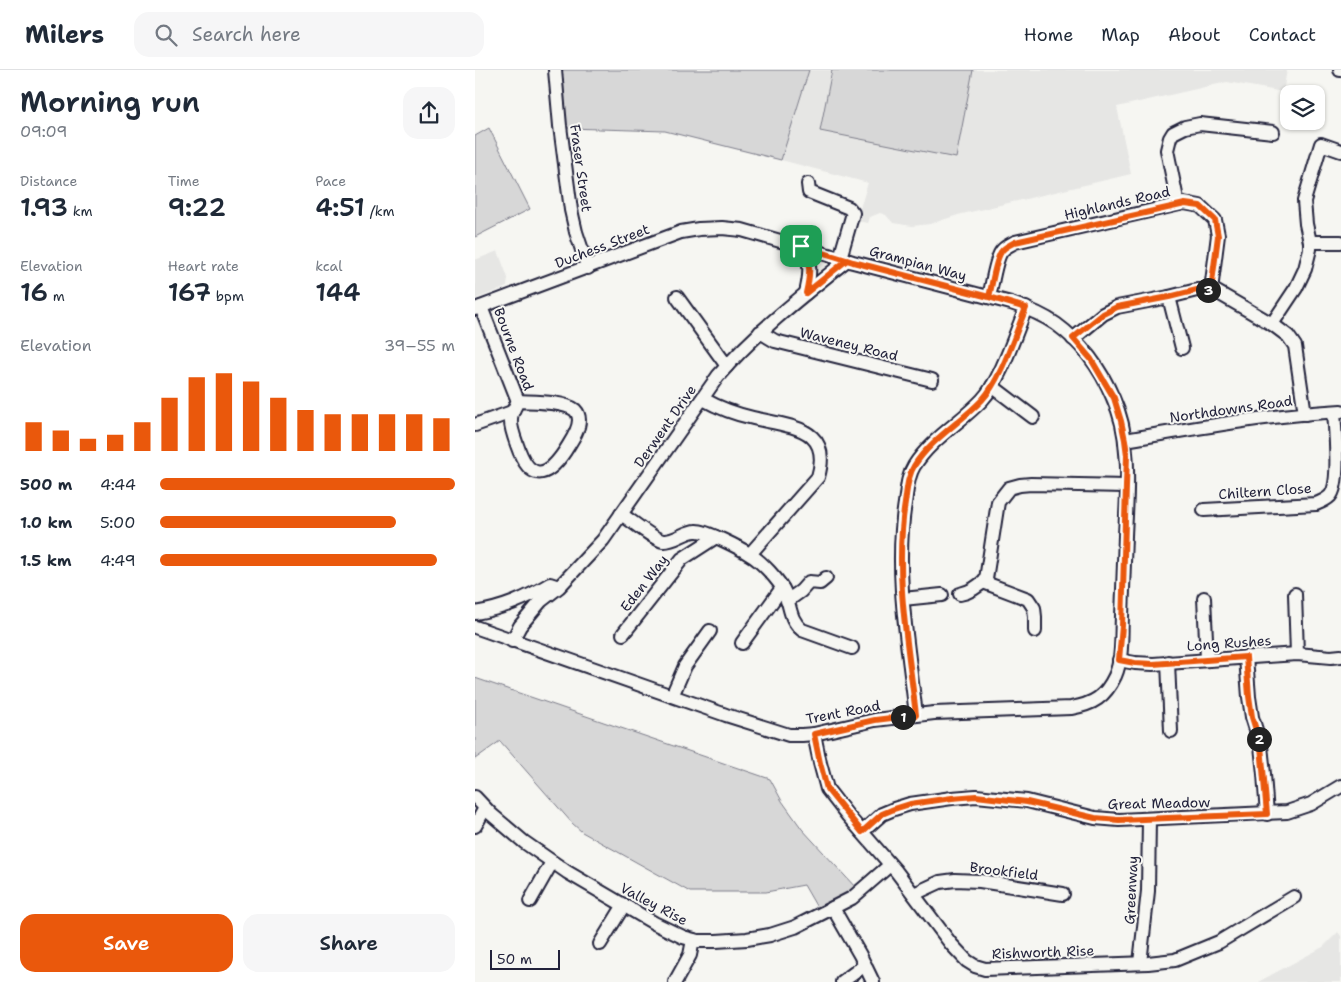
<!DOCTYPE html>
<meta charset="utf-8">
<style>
:root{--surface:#fff;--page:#f6f6f7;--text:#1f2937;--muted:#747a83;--line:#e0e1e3;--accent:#ea580c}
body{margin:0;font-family:"Shantell Sans",sans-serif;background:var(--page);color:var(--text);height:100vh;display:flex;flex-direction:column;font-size:19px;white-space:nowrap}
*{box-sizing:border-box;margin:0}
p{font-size:16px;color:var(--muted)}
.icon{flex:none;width:28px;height:28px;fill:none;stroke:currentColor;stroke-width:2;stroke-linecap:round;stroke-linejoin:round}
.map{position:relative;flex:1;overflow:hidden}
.panel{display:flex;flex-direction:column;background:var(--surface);width:475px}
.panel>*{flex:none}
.tools{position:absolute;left:805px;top:15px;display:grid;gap:10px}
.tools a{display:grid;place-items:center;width:45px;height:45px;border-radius:10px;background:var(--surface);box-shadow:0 1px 4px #0004;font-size:25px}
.scale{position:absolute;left:15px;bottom:12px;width:70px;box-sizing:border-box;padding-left:5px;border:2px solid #22223b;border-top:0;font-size:14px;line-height:18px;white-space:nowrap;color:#22223b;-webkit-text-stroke:4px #f6f6f2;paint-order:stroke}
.pin{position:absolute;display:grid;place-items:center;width:42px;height:42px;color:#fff;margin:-21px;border-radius:10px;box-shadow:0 2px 8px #0006}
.km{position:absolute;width:25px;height:25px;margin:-12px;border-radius:50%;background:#222;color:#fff;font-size:14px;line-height:25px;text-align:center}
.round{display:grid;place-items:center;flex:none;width:52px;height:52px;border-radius:15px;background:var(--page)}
.head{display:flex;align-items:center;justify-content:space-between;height:85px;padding:0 20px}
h1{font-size:28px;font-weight:600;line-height:38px}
.stats{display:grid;grid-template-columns:repeat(3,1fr);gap:8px;height:85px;padding:5px 20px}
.stats div{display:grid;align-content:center}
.stats b{font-size:25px;font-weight:600}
.stats small{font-size:14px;font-weight:400}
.stats p{font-size:14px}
.chart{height:140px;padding:10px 20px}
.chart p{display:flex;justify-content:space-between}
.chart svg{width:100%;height:90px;margin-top:5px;stroke:var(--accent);stroke-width:6}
.action{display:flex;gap:10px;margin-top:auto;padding:10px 20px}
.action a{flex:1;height:58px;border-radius:15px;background:var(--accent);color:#fff;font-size:20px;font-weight:600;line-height:58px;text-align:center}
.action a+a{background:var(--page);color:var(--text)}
ul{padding:0 20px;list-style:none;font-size:16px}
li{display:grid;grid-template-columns:80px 60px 1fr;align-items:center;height:38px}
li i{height:12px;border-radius:6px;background:var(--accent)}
header{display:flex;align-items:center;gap:30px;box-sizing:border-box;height:70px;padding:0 25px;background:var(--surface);border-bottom:1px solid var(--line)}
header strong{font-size:24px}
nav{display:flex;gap:28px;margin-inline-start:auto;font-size:18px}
.search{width:350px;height:45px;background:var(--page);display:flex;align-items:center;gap:12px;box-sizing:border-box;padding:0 18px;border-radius:15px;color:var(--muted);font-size:19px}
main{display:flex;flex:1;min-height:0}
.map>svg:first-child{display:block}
</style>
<header>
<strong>Milers</strong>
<div class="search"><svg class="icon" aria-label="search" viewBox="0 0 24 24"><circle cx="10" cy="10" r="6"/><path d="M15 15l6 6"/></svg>Search here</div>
<nav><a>Home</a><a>Map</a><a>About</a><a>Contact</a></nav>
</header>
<main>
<section class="panel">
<div class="head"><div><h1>Morning run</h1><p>09:09</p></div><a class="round"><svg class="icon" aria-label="share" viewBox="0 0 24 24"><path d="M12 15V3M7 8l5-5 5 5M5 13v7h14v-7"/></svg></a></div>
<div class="stats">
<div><p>Distance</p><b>1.93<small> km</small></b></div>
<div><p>Time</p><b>9:22</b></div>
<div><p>Pace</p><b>4:51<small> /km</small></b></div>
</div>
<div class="stats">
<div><p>Elevation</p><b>16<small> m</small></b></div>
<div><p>Heart rate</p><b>167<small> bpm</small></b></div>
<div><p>kcal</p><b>144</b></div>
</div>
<div class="chart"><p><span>Elevation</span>39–55 m</p>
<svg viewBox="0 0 160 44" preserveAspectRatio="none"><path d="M5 44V30M15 44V34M25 44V38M35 44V36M45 44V30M55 44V18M65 44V8M75 44V6M85 44V10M95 44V18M105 44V24M115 44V26M125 44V26M135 44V26M145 44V26M155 44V28"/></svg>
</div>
<ul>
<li><b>500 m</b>4:44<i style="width:100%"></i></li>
<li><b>1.0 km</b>5:00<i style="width:80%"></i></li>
<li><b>1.5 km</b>4:49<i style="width:94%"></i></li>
</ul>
<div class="action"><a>Save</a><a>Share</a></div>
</section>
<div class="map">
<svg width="866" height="912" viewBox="0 0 866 912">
<rect width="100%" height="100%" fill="#f6f6f2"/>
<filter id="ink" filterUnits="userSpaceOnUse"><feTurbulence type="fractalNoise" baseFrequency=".02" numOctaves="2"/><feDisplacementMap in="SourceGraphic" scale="10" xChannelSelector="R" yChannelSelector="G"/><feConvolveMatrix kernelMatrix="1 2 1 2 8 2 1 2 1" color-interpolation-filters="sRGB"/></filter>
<g filter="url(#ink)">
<g fill="#e6e6e4">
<path d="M334,0h478l-4,22 -56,-10 -110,25 14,67 -173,41 -28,9 -18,2 -19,-3 -7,-8 -6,-2 -10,4 -2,6 -12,-2 12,-38 -87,-23z"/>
<path d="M23,181l10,27 -1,9 -32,12v-39z"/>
<path d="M863,862l3,4v46h-83l65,-35z"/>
</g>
<g fill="#d7d7d7" stroke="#7c7c89">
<path d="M86,0h248l-28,90 -116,-29 -98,-3z"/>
<path d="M357,0h141l-17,88 -136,-27z"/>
<path d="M14,58l41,81 -55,28v-101z"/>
<path d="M0,608l295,101 12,22 20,28 54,59 -37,23 -15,-26 -38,7h-76l-108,-60 -10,-9 -72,-82 -25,18z"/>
</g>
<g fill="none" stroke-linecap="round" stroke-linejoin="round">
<g stroke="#22223b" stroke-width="16">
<g id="minor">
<path d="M80,0l5,56 11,84 5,22 12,36"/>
<path d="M865,0h1"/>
<path d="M333,114l1,8 40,16 4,5 -13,45"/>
<path d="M703,134l-11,-54 3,-12 3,-5 12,-6 15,-3 73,8"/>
<path d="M835,172h31"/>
<path d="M327,176c10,15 8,30 4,47"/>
<path d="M202,227l50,69"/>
<path d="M514,227c3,-11 6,-36 12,-45 3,-5 9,-7 14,-10l169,-39 16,3 15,14 3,15 -7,55"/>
<path d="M694,227l13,51"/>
<path d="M6,237l37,94"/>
<path d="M0,239l206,-77 18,-3 23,-1 20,2 111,32 158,41c15,5 32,12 45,21 25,18 45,45 57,74 8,17 12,37 13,55 3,26 0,57 -1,83 -1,27 -2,53 -3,80 -1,19 1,42 -7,60 -10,21 -21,28 -44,32l-137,5 -59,7 -61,14 -12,1h-13l-63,-20 -251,-88"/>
<path d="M797,254l24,-36 9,-19 5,-20v-7l-4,-18 -2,-23 17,-57 20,7"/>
<path d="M285,262l15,9 157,39"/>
<path d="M598,269l30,-25 14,-7 52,-10 28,-7h9l9,1 57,33 16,12 7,10 10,68"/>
<path d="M517,316l41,31"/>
<path d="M228,329c16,9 32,15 50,19 16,4 47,7 59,19 11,10 10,26 6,40l-68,77"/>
<path d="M43,331c15,1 45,0 57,9 3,3 4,6 4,10 0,11 -8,21 -14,31 -20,30 -36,29 -48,-6 -3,-8 -7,-19 -6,-26 0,-6 4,-12 7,-18z"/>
<path d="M0,355l37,-13"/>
<path d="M650,370c71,-12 143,-25 216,-29"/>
<path d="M729,440l112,-6c5,-2 10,-4 14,-8 11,-12 5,-66 4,-84"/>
<path d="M146,444c8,5 34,26 42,27 12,1 22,-10 33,-10 9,-1 44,17 53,23 11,6 31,27 36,39 6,14 4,26 17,37l50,18"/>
<path d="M508,512l45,17 6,9 1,9v14"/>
<path d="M485,524c11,-2 18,-7 26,-15l12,-77 11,-14 11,-3 11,-1 95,2"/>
<path d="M820,524l2,60"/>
<path d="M729,528l3,61"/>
<path d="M428,529l39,-4"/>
<path d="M312,531l14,-10 8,-9 11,1 6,-5"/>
<path d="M0,543c29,-5 50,-14 75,-29l6,2"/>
<path d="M148,564l59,-75 34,-22"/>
<path d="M37,571l8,-15 21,-25 18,-14 44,-47 115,-164c38,-44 84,-80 129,-116"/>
<path d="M267,573l40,-55"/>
<path d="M771,587l3,40 3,20 9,29 3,28 3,40"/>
<path d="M644,590l16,3 18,1 144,-10 34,3 10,-1"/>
<path d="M693,592l3,69"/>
<path d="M197,626l13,-30 25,-35"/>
<path d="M441,645c-8,-70 -22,-142 -11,-212 2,-12 2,-26 9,-37 17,-27 46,-43 68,-66 19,-20 33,-66 44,-92"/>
<path d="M339,664l6,29 7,26 21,27 48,55 55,73 16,17 8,5 10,3 163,-6 27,-3 44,-18 75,-45"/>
<path d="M0,727l16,17 33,28 43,30 87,51 29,14 15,4h18l31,-2 23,-4 25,-8 57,-29 38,-33"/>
<path d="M0,756l10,-18"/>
<path d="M387,762l20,-18 12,-5 16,-5 42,-6 24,-2 51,5 68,17 24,2 168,-8 24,-8 30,-18"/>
<path d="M439,824l26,-12 15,-2 25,1 83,13"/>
<path d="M55,831l22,-39"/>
<path d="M358,838l27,47 13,27"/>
<path d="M125,874l24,-39"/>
<path d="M665,893l8,-72 1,-72"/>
<path d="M200,912l15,-27 3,-15"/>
<path d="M367,912l23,-17"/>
</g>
</g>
<use href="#minor" stroke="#f6f6f2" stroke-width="12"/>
</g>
</g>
<g fill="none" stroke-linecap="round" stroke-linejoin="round" filter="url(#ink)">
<g stroke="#fff" stroke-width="10">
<path id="route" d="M326,176l52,16 136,35 37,11c-11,26 -25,72 -44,92 -22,23 -51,39 -68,66 -7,11 -7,25 -9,37 -11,71 3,142 11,212l-41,5 -61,14 6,29 7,26 35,43 20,-18 12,-5 16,-5 42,-6 24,-2 51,6 68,16 24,2 148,-6 -6,-68 -9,-29 -3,-21 -3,-39 -93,7 -18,-1 -16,-3 3,-34 4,-140 1,-31 -2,-15 -4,-19 -7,-23 -23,-39 -18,-21 30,-24 14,-7 52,-10 28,-7h14l7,-54 -3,-16 -15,-14 -15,-2 -170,38c-5,3 -11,5 -14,10 -6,9 -9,34 -12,45l-136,-35 -6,-2 -41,33c4,-17 6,-32 -5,-47"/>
</g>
<use href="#route" stroke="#ea580c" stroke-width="6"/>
</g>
<g text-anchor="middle" stroke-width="4" stroke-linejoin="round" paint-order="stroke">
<g font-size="14" fill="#22223b" stroke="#f6f6f2">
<text transform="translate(106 98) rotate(82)" y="5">Fraser Street</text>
<text transform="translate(642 133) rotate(-13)" y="5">Highlands Road</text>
<text transform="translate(127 176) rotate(-21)" y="5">Duchess Street</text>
<text transform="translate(443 193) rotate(15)" y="5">Grampian Way</text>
<text transform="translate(374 274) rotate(14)" y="5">Waveney Road</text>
<text transform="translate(39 279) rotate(69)" y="5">Bourne Road</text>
<text transform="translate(756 339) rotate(-8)" y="5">Northdowns Road</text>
<text transform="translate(190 356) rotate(-55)" y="5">Derwent Drive</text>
<text transform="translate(790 421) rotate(-4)" y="5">Chiltern Close</text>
<text transform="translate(169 513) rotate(-52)" y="5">Eden Way</text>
<text transform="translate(754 573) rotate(-4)" y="5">Long Rushes</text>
<text transform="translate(368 642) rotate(-11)" y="5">Trent Road</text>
<text transform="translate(684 733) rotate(-1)" y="5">Great Meadow</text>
<text transform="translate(529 801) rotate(7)" y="5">Brookfield</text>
<text transform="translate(656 820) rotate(-87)" y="5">Greenway</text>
<text transform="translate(179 834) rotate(28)" y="5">Valley Rise</text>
<text transform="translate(568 882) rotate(-2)" y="5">Rishworth Rise</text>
</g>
</g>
</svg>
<div class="tools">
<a><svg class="icon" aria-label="layers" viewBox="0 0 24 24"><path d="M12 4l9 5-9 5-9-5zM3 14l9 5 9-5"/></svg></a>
</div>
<div class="scale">50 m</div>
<div class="pin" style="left:326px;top:176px;background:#1e9e55"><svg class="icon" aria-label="arrive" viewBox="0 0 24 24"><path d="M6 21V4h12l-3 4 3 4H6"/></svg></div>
<b class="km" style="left:428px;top:647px">1</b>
<b class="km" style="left:784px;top:669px">2</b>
<b class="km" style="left:733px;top:220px">3</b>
</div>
</main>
